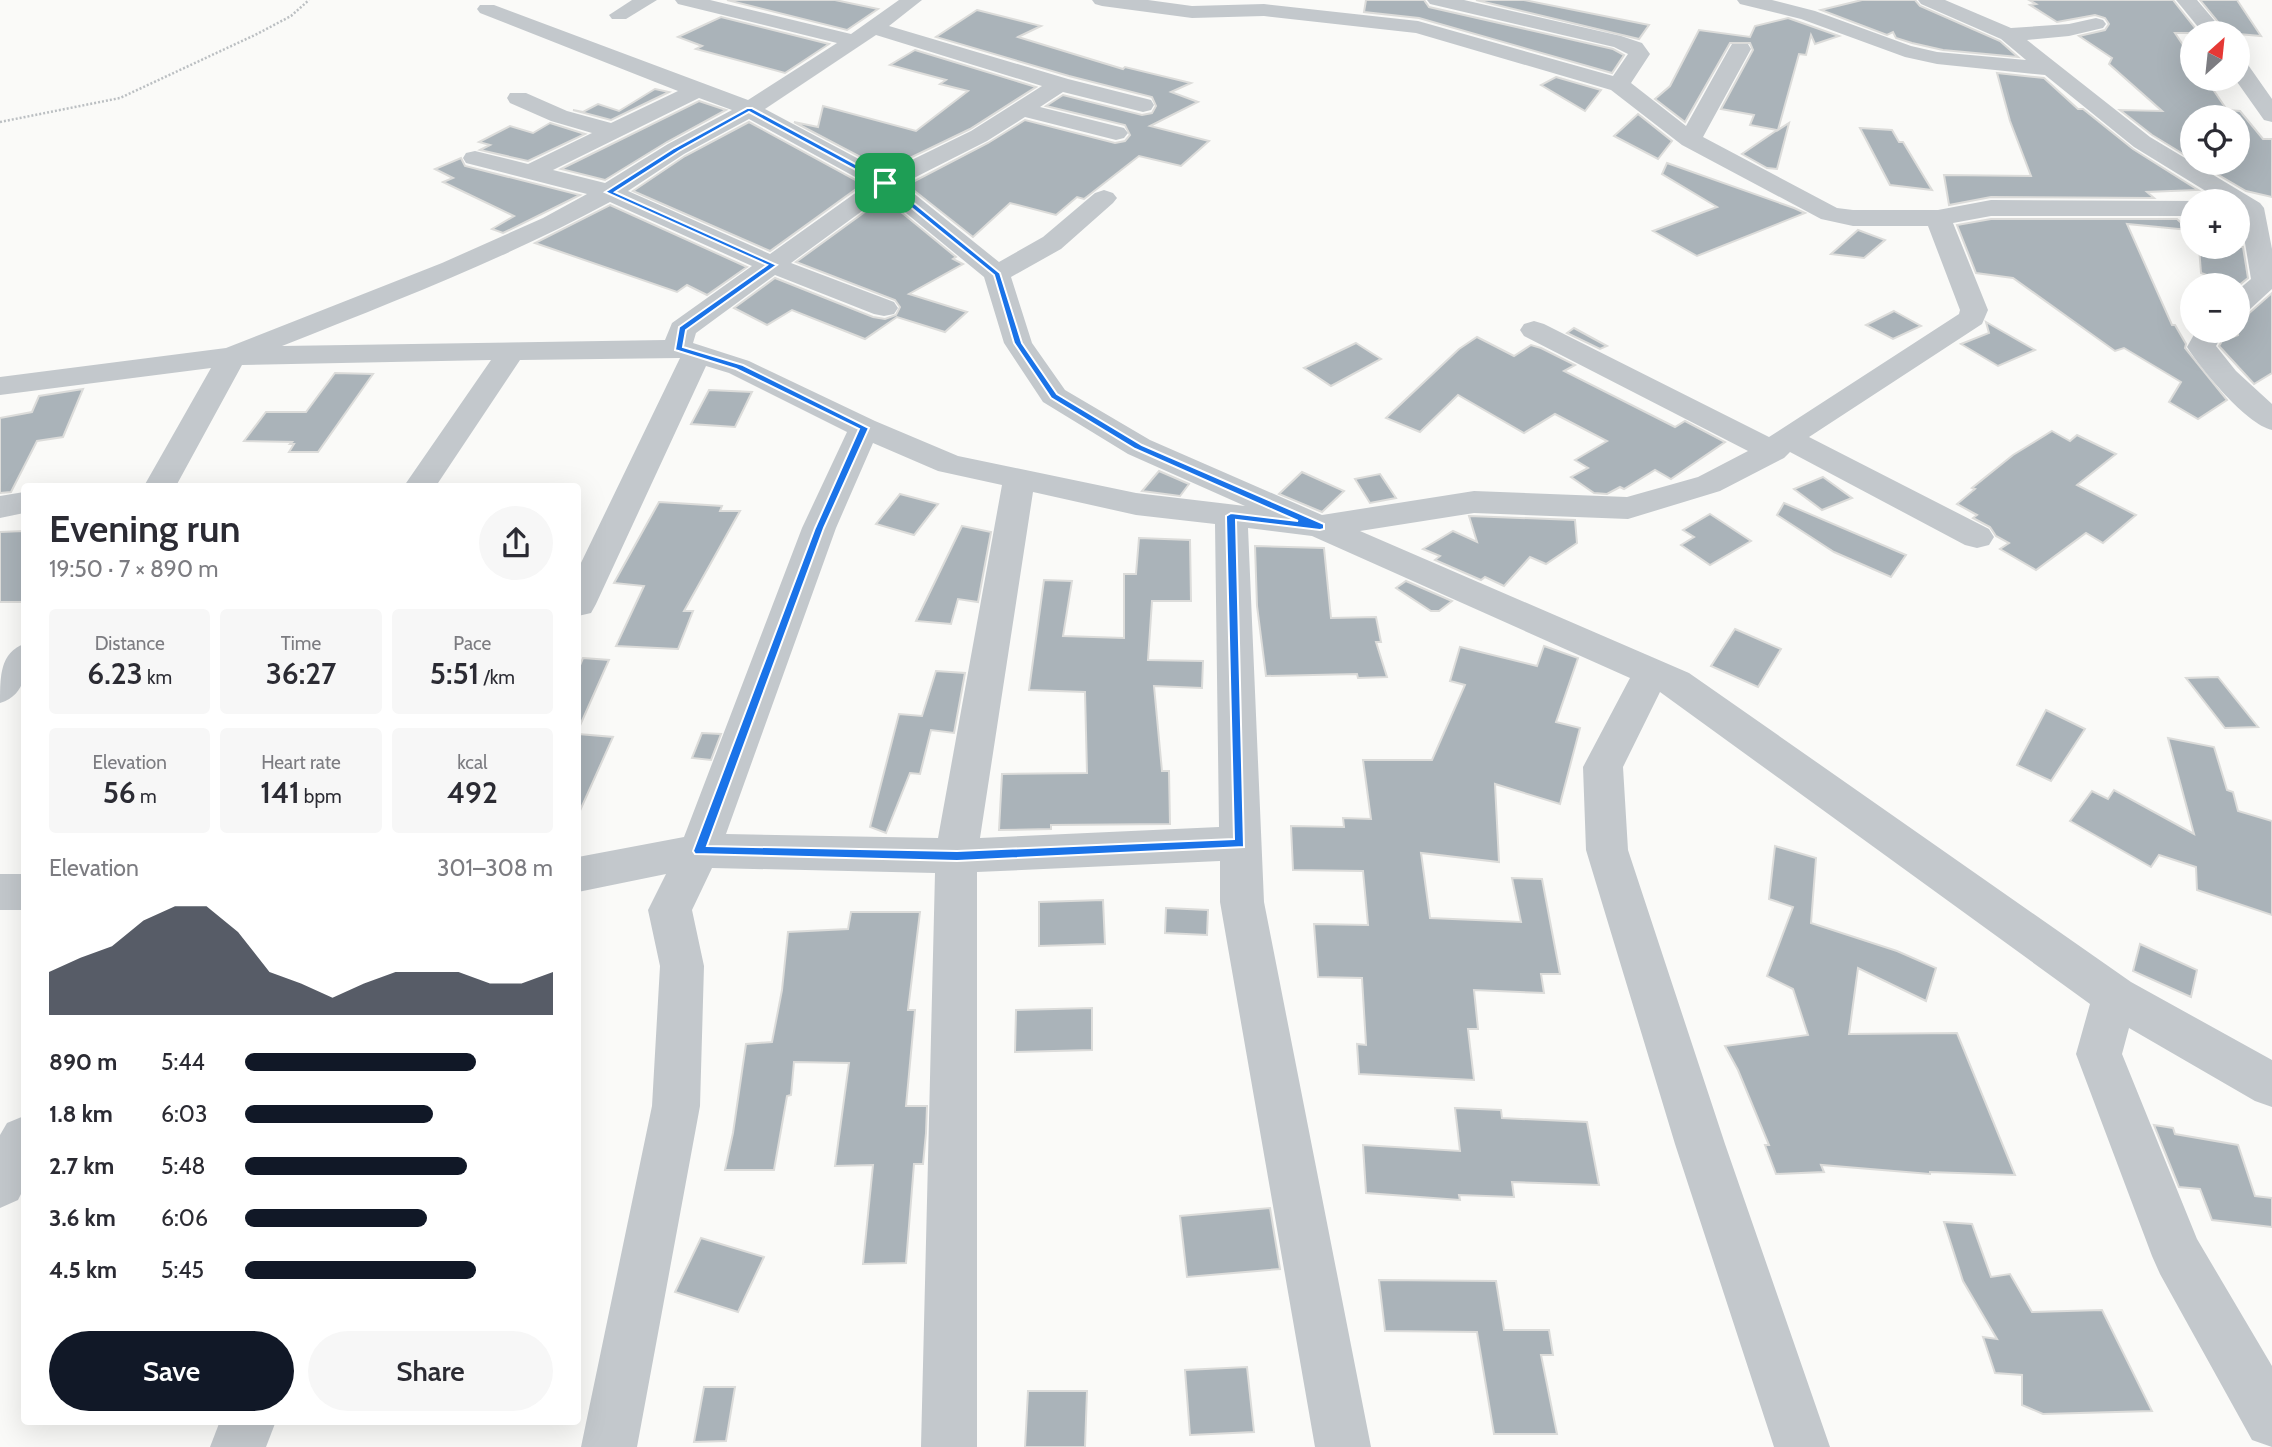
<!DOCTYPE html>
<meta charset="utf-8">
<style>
:root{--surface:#fff;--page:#f7f7f7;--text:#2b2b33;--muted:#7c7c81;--accent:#111827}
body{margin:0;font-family:Cabin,sans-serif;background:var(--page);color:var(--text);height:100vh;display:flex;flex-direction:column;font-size:26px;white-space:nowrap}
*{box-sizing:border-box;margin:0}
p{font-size:23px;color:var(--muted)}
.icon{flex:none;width:38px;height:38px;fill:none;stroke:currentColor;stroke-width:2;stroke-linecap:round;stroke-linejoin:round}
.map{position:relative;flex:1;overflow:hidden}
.drawer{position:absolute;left:21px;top:483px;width:560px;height:942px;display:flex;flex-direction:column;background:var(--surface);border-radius:7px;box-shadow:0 7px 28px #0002}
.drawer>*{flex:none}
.needle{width:46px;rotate:27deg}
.tools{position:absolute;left:2180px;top:21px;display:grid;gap:14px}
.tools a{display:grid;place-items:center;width:70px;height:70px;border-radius:50%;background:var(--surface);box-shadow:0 7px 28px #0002;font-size:35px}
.pin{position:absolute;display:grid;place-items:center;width:60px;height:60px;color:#fff;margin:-30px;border-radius:14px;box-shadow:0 4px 10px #0006}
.round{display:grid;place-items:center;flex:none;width:74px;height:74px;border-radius:37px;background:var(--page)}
.summary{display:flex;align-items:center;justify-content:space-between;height:119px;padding:0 28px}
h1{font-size:38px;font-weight:600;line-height:52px}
.stats{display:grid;grid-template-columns:repeat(3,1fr);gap:10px;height:119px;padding:7px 28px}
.stats div{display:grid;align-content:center;border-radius:7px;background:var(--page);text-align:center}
.stats b{font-size:30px;font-weight:600}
.stats small{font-size:19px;font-weight:400}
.stats p{font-size:19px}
.chart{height:196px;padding:14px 28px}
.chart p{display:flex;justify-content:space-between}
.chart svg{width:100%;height:126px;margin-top:7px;fill:var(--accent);opacity:.7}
.cta{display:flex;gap:14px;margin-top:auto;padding:14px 28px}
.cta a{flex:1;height:80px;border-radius:42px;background:var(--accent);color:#fff;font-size:28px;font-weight:600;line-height:80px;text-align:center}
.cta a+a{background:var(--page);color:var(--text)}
ul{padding:0 28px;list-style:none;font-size:23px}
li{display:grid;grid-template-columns:112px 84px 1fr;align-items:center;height:52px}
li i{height:18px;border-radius:9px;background:var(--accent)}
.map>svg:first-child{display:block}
</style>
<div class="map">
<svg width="2272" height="1447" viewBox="0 0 2272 1447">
<rect width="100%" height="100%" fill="#fafaf8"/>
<g fill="#aab3b9" stroke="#dcdcda" stroke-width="2">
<path d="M727,0h108l43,9 -31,21z"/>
<path d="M1366,0h58l5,7 184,42 11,6 -12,18 -193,-55 -55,-6z"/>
<path d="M1476,0h48l125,25 -10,14z"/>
<path d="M1862,0h53l5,6 80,35 18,16 -75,-7 -31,-7 -16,-5 -3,-6 -6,3 -66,-25z"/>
<path d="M2029,0h144l26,33h-24l18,27v19h13l21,31 13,1 23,28h9v58l-26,-6 -48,-28h40v-46h-45v43l-41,-25 -32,-25 42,1 -53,-47 3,-6 -33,-22 26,-6 4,-6 -4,-6 -10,-3 -38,7 -27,-17 6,-1z"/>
<path d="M2200,0h37l24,36 -34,-3z"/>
<path d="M977,10l64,16 -23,11 105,32 2,-2 66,16 -20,9 27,10 -48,24 59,15 -28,25 -42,-10 -55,43 -7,-2 -21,18 -46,-12 -37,34 -66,-52 81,-42 37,-23 90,23 10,-2 5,-6 -5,-10 -79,-19 17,-11 79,20 10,-2 4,-7 -4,-9 -83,-21 -133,-39z"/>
<path d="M721,17l108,27 -44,29 -89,-24 6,-3 -24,-9z"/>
<path d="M1788,18l51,18 -24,8 -4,-9 -5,20 -7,-1 -21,76 11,-7 -12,46 -10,-1 -25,-14 35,-24 -27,-5 4,-10 -33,-6 32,-59 -3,-7h-20l-45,79 -30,-23 15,-13 29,-56 51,7 5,-11z"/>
<path d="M915,50l121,37 -66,42 -85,41 -91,-48 24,5 5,-21 93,25 52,-40 -28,-7 6,-4 -56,-15z"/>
<path d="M1997,73l47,5 34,31h5l50,40 65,41 -51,2 7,6 -163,-1 -42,8 -5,-30 87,1 -21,-55z"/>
<path d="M1556,77l45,13 -16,21 -44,-26z"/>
<path d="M655,89l14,3 -58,28 -38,-10 10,2 15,-8 21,7z"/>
<path d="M699,101l27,9 -59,32 -62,38 -44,-11z"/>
<path d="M1638,114l34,27 -14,18 -44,-23z"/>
<path d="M749,122l114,62 -93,67 -137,-60 52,-35z"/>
<path d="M550,123l35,11 -57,27 -48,-11 10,-5 -11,-3 31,-16 23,7z"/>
<path d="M1860,128l32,2 7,12h4l29,48 -42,-5z"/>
<path d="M461,158l4,8 115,29 -77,38 -11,-4 22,-13 -71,-34 10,-4 -18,-9z"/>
<path d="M1667,163l127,45 11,5 -108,43 -44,-25 64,-24 -55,-33z"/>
<path d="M884,198l72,59 -3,2 10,5 -54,30 58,18 -22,20 -48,-15 -32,22 -73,-29 -25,15 -33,-17 41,-30 98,39 12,2 11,-4 4,-8 -5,-7 -99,-38z"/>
<path d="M610,205l137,62 -40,28 -20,-10 -10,7 -142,-49z"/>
<path d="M1991,219h186l12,11 -62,-6 45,101h3l11,19 -1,4 42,52 -29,19 -29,-17 12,-20 -57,-34 -9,3 -102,-73 -37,-5 -19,-48z"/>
<path d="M1858,230l27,10 -21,18 -33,-4z"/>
<path d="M2199,247h44l5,31 -10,8 -37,-13z"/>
<path d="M2272,293v80l-18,11 -35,-38 3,-5 16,-6v-12z"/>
<path d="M1894,311l27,15 -28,13 -27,-14z"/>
<path d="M1986,322l49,28 -37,16 -37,-22 28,-11z"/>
<path d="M1574,328l33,18 -7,3 -33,-16z"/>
<path d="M1477,337l37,19 17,-11 10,3 34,17 -11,6 111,56 10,-6 40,21 -54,37 -16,-9 -31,19 -4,-2 -13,7 -13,-1 -23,-16 17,-9 -13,-8 32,-19 -52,-27 -31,19 -66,-38 -38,37 -34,-14 73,-69z"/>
<path d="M1356,343l25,16 -50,27 -27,-18z"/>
<path d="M335,373l38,1 -55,78h-29l5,-8h-4l2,-2 -48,-1 22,-29h40z"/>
<path d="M83,389l-20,48 -26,4 -26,51 -11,1v-75l32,-6 7,-16z"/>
<path d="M709,390l43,2 -17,35 -44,-3z"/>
<path d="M2052,431l18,10 7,-6 39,19 -39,31 59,30 -33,28 -17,-10 -50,37 -36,-21 9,-6 -13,-7 -6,-9 -17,-9 4,-3 -20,-11 18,-15 -3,-1 41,-33z"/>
<path d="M1159,471l30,13 -9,12 -38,-5z"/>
<path d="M1302,472l42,19 -22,21 -43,-18z"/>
<path d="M1380,474l16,24 -26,5 -15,-24z"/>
<path d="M1823,477l29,21 -30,12 -28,-21z"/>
<path d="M900,494l38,10 -24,31 -38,-11z"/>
<path d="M659,502l63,4 -2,5h20l-56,100h9l-15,38 -62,-3 28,-60 -30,-3z"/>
<path d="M1784,503l122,52 -15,22 -57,-25 -57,-37z"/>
<path d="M1710,514l41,27 -41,24 -29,-20 13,-8 -11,-7z"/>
<path d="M1469,516l106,4 2,23 -31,21 -16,-7 -26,29 -19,-9 -4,3 -46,-20 5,-4 -17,-7 30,-18 24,11z"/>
<path d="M962,526l29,6 -13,70 -20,-3 -7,25 -35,-3z"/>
<path d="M24,531v71h-24v-70z"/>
<path d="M1139,538l51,2 1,61h-39l-4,59 55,1 -1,27 -48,-2 8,85h7l1,53 -119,1v4l-52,1 3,-56 85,-1 -2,-81 -56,-2 15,-110 28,1 -9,55 61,2v-64h12z"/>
<path d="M1255,546l69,2 7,70 45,-1 5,25h-5l11,35 -29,1 -1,-4 -91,2 -9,-70z"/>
<path d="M1406,581l46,20 -13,10h-8l-35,-23z"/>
<path d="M1735,629l46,20 -23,38 -47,-21z"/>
<path d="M1544,646l34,12 -22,64 24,6 -20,76 -65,-20 4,78 -78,-9 9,65 91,4 -9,-44 30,1 18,95h-19l3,19 -70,-3 4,39h-10l6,51 -115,-6 -2,-30 9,1 -4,-67 -44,-1 -4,-53 54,1 -5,-54 -70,-1 -2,-44 53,1 -1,-9 28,1 -8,-59h69l33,-75 -15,-4 10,-34 77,19z"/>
<path d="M583,658l26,2 -31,70v-60z"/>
<path d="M936,671l29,2 -11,60 -23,-3 -11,44 -10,-1 -24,60 -16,-6 29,-113 23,2z"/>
<path d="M2218,677l40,50 -33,1 -39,-50z"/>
<path d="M2046,710l39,19 -34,52 -34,-16z"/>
<path d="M702,733l19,1 -10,26 -19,-2z"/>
<path d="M578,734l35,3 -35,78z"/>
<path d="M2168,738l46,9 13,43 6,2 5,19 34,10v94l-75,-25 -1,-23 -37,-12 -8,12 -81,-46 22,-30 16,8 6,-9 80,44z"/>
<path d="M1775,846l41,12 -5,65 86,28 39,17 -10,33 -68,-33 -9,66 108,-1 58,142 -85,-3v2l-109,-9 3,7 -48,2 -11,-29h4l-31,-75 -13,-24 83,-11 -15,-46 -26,-13 26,-69 -24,-8z"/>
<path d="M1103,900l2,44 -66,2v-44z"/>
<path d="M1166,908l42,2 -1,25 -42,-2z"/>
<path d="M851,912h69l-12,98h7l-9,96h21l-1,27 -3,31h-9l-8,99 -43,1 10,-99 -38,1 14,-103 -55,-1 -3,33 -4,1 -13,74h-49l8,-37 13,-89 26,-2 10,-52 6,-58 60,-3z"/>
<path d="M2140,944l57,26 -6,27 -58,-26z"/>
<path d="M1092,1008v42l-77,2 1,-42z"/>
<path d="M1455,1108l46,2 1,8 85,4 12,63 -87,-3 2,15 -55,-2 1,5 -94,-7 -3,-48 97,6z"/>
<path d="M2154,1125l19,3 2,6 63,11 17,51 17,2v29l-60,-7 -12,-31 -21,-2z"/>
<path d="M1270,1208l10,61 -93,8 -7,-61z"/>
<path d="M1944,1222l28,2 19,53 19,-3 22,38 70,-2 50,101 -109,3 -21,-9v-30l-27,-2 -12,-36 14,2 -34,-58z"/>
<path d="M701,1238l63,19 -26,55 -63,-20z"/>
<path d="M1379,1280l117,1 8,49h45l4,25h-12l16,79h-63l-17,-102 -92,-1z"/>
<path d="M1247,1367l7,65 -64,3 -5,-65z"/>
<path d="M704,1387h31l-9,54 -32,1z"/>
<path d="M1028,1391h59l-2,56h-60z"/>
</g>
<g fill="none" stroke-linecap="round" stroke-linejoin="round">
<path stroke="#bbbfc2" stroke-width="2.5" stroke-dasharray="2 2" stroke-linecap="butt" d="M0,122l120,-24 137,-64 34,-18 18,-16"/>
<g fill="#c3c8cc" fill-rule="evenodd">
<path d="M632,0h25l-31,19h-14l-3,-4z"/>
<path d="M675,0h35l141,34 48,-34h23l-33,26 179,53 83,21 3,5 -3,5 -8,2 -80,-20 -23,15 84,21 4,5 -4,5 -8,2 -91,-23 -38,24 -85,43 97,78 44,-25 52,-44 9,-3 9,3 4,5 -4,5 -52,46 -50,28 21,66 33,47 85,50 172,75 152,-24 153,6 71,-20 50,-26 -224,-115 -4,-6 4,-6 10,-3 10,3 225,113 190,-123 1,-4 -32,-84h-75l-32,-7 -139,-74 -71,-55 -195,-57 -152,-17 -72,2 -90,-12 -7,-2 -3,-4h56l44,6 72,-2 154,17 195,55 15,-22 -14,-7 -184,-43 -3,-4h37l157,36 21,7 8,11 -19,29 55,43 43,-77 3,-5h16l3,5 -48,88 134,71 16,2h85l53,-10 206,1h-4v15h-202l-38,7 35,87 -6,14 -173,113 180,92 5,8 -5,8 -12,3 -12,-3 -175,-93 -6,6 -64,33 -92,28 -154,-6 -114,18 329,142 442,309 141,78v47l-17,-6 -126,-73 -7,26 75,185 75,127v81l-20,-7 -92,-166 -8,-18 -76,-202 14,-50 -430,-312 -37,75 5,83 97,294 105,303h-56l-99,-303 -89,-294 -3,-83 47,-89 -318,-142 -64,-8 16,374 107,545h-56l-95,-545v-41l-243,11v575h-56l14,-574 -223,-5 -20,42 12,56 -4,140 -63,341h-56l71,-341 8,-140 -12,-56 18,-36 -88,18v-35l106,-20 118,-309 45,-96 -118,-59 -23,-7 -110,238 -5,9 -13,3v-47l102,-211 -160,2 -84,126h-32l87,-126 -249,5 -66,121h-32l67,-118 -211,27v-18l226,-29 216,-85 101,-45 44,-24 -121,-31 -3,-5 3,-5 9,-2 53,13 64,-31 -41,-12 -41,-18 -3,-5 3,-5h16l41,18 44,12 67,-32 -198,-78 -3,-4 3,-4h14l254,95 89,-57 -159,-39zM876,35l166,51 -71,45 -86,42 -120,-64zM699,98l33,12 -64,34 -63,39 -52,-13zM749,119l119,65 -98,70 -142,-63 56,-37zM884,195l100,82 20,66 39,59 85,52 117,52 -109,-13 -178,-37 -83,-35 -126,-60 -56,-18 3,-10 79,-58 99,39 10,2 10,-2 4,-6 -4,-6 -103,-39zM610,202l142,64 -80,57 -7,17 -383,6c111,-44 223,-87 328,-144zM873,443l65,28 64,14 -64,353 -212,-4 110,-306zM1033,492l103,23 79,9 4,303 -239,11z"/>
<path d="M1737,0h35l43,11 96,35 26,6 89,8 -25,-21 -80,-35 -3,-4h27l66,28 58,-4 27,-6 7,2 3,4 -3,4 -34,8 -42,4 123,97 110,66 4,5 8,41v40l-24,22 -10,2v-23l13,-11 -13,-78h-16l-88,-54 -89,-72 -108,-11 -32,-7 -104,-38 -61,-15z"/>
<path d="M2176,0h21l28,33h-22z"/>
<path d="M2238,61l8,1 26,37v23l-8,-2 -29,-41h3z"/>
<path d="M2196,331h28l-8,15 20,25 36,33v26c-26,-6 -70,-60 -85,-83z"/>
<path d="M24,492v21l-24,5v-22z"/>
<path d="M24,644c2,25 4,50 -24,59 0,-27 0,-50 24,-59z"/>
<rect x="0" y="874" width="24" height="36"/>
<path d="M24,1116v72l-6,12 -18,8v-73l7,-12z"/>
<path d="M220,1421h56l-10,26h-56z"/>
</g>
</g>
<path fill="#1a73e8" stroke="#fff" stroke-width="2" fill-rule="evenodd" d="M747,108h5l135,73 113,92 22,70 35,51 85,51 182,79v5l-4,1 -84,-10 8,327 -287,14 -262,-7 -2,-3 122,-323 44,-99 -123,-60 -61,-19 4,-23 88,-62 -162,-73 69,-44zM749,112l133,72 112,91 20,68 37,55 84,51 163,72 -67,-8 -5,3 8,323 -277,12 -250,-5 117,-318 45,-100 -126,-63 -60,-18 3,-17 91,-65 -162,-73 64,-41z"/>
</svg>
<div class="tools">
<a><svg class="needle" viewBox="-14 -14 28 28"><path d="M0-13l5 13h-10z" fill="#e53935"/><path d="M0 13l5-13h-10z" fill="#7c7c81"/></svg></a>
<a><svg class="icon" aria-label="locate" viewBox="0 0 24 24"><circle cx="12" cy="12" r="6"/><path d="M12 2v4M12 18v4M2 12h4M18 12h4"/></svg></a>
<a>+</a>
<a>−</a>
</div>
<div class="pin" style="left:885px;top:183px;background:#1e9e55"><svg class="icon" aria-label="arrive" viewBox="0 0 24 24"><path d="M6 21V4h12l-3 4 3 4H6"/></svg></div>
<section class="drawer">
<div class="summary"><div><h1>Evening run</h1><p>19:50 · 7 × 890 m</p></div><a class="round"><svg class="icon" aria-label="share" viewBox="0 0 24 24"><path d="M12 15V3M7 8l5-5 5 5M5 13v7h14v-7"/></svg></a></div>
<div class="stats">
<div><p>Distance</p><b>6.23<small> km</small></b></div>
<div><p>Time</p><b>36:27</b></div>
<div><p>Pace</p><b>5:51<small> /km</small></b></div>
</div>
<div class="stats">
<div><p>Elevation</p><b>56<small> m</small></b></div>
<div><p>Heart rate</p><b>141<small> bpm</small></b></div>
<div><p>kcal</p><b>492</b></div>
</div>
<div class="chart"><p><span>Elevation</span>301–308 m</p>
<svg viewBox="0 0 160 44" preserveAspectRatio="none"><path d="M0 44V29L10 24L20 20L30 11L40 6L50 6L60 15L70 29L80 33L90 38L100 33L110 29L120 29L130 29L140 33L150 33L160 29V44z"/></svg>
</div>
<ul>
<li><b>890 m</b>5:44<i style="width:75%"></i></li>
<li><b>1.8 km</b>6:03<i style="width:61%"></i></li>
<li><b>2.7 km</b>5:48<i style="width:72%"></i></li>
<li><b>3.6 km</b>6:06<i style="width:59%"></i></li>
<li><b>4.5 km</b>5:45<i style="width:75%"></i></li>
</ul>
<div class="cta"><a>Save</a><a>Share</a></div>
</section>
</div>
